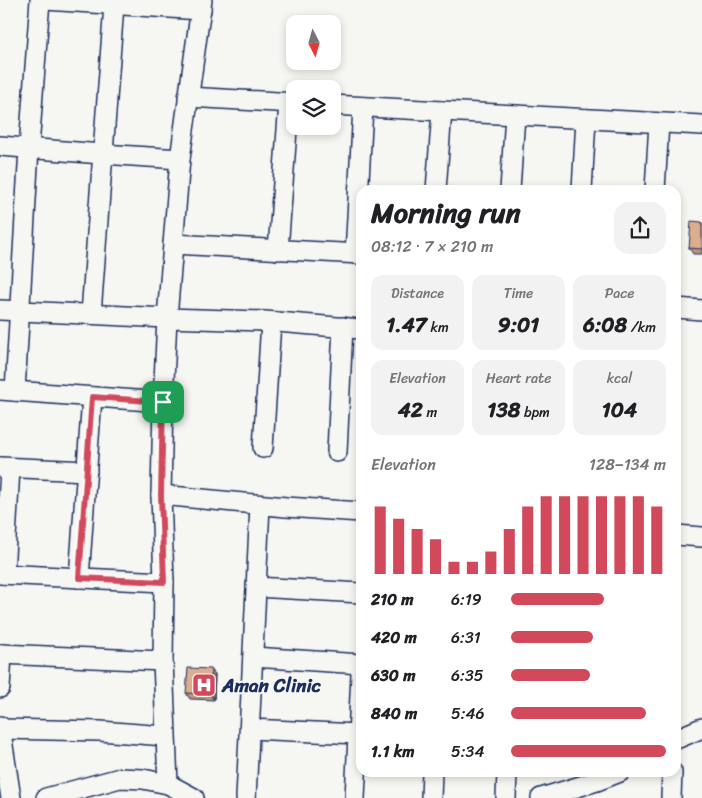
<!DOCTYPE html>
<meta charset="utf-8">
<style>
:root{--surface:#fff;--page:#f2f2f2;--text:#202124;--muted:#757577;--accent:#d1495b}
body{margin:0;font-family:Sriracha,sans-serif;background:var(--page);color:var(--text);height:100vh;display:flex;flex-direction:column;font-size:19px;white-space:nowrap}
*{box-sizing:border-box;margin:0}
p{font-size:16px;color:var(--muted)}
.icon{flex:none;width:28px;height:28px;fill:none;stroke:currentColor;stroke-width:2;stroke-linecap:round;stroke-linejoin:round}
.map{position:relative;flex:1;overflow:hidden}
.panel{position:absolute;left:356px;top:185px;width:325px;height:592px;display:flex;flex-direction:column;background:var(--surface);border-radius:15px;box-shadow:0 2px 8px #0003}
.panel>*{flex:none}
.needle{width:32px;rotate:174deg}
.controls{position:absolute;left:286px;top:15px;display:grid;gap:10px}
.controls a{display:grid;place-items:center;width:55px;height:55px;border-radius:10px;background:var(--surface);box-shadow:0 2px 8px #0003;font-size:25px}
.pin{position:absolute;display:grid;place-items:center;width:42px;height:42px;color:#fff;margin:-21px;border-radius:10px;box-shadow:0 2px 8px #0006}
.round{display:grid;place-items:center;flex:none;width:52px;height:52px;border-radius:15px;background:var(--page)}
.head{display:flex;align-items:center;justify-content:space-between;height:85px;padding:0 15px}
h1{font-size:28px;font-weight:700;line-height:38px}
.stats{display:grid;grid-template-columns:repeat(3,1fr);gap:8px;height:85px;padding:5px 15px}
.stats div{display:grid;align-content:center;border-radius:12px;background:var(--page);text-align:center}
.stats b{font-size:21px;font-weight:700}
.stats small{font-size:14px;font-weight:400}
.stats p{font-size:14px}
.chart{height:140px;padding:10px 15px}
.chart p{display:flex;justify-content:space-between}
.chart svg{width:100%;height:90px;margin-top:5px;stroke:var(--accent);stroke-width:6}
ul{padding:0 15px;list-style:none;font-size:16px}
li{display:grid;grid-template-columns:80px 60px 1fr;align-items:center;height:38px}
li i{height:12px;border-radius:6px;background:var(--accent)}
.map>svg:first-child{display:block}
</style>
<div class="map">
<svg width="702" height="798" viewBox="0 0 702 798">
<rect width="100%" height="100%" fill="#f6f6f2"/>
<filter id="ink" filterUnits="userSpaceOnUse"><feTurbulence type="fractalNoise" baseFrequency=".02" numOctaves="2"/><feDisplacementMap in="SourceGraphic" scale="10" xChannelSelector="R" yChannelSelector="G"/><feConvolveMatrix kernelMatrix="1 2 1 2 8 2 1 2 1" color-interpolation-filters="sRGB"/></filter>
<g filter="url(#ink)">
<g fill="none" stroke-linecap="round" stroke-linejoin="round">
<g stroke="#1b2f5e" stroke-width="22">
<g id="street">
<path d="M45,0l156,10"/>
<path d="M188,97l107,6"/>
<path d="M332,105l370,20"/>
<path d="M0,146l102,8 78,5"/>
<path d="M436,190l6,-79"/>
<path d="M510,190l5,-75"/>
<path d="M582,190l4,-71"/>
<path d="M655,190l4,-67"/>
<path d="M173,244l188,10"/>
<path d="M278,250l11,-147"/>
<path d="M355,254l8,-147"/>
<path d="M676,308l26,2"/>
<path d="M0,310l167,8 98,3 96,8"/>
<path d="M91,314l23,-309"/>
<path d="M0,390l163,12 -2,93 3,87 -1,79 5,123"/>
<path d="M15,391l14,-243 11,-148"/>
<path d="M163,402l4,-84 13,-159 22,-159"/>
<path d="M263,448l8,-126"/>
<path d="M337,452l6,-125"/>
<path d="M0,467l87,4"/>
<path d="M161,495l125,12 75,5"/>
<path d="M676,535l26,2"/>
<path d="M0,574l164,8"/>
<path d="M4,574l6,-106"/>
<path d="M79,578l13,-181"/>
<path d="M256,587l105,6"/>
<path d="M0,654l163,7"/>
<path d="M253,657l108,7"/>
<path d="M0,688l2,-34"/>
<path d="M0,726l11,72"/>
<path d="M0,729l100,2 65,5"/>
<path d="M250,729l108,5"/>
<path d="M676,739l26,-11"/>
<path d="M46,798l74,-20 23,1 25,5 26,14"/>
<path d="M246,798l14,-293"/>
<path d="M355,798l6,-124"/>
<path d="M431,798l1,-26"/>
<path d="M506,798l1,-26"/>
<path d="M541,798l56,-17 23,-9"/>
<path d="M671,798l1,-26"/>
</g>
</g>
<use href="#street" stroke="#f6f6f2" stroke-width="19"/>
</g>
<g fill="#bd957a" stroke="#1b2f5e">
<path d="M702,222v32h-9l-4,-6z"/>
<path d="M215,674l-1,26 -24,-1 -4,-6z"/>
</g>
<path fill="#9a7963" stroke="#1b2f5e" d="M211,669l4,5 -1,26 -4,-6z"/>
<g fill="#dcad8e" stroke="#1b2f5e">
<path d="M691,221l11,1v27l-13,-1z"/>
<path d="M188,668l23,1 -1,25 -24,-1z"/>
</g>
</g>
<g fill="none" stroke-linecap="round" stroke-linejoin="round" filter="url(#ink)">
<g stroke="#fff" stroke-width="10">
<path id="route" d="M92,397l71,5 -2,93 3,87 -85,-4z"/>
</g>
<use href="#route" stroke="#d1495b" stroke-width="6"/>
</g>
<defs>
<g id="hospital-square" transform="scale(1.25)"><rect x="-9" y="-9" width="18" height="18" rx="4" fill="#d1495b" stroke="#f6f6f2"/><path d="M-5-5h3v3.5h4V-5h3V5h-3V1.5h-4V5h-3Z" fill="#fff"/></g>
</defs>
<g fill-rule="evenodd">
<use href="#hospital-square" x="204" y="685"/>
</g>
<g text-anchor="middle" stroke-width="4" stroke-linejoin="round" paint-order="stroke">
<g font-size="19" font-weight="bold" fill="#1b2f5e" stroke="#f6f6f2" text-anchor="start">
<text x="222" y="692">Aman Clinic</text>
</g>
</g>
</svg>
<div class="controls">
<a><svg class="needle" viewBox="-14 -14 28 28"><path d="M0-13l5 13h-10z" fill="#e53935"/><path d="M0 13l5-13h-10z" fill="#757577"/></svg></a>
<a><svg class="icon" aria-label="layers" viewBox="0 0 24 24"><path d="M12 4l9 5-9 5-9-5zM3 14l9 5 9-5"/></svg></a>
</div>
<div class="pin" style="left:163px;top:402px;background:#1e9e55"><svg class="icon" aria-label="arrive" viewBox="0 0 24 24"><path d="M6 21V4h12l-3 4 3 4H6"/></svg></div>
<section class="panel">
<div class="head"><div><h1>Morning run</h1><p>08:12 · 7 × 210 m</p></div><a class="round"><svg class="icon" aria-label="share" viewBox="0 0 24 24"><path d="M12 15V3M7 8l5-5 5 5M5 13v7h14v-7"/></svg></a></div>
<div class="stats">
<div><p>Distance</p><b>1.47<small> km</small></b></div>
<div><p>Time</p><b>9:01</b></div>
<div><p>Pace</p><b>6:08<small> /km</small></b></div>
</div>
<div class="stats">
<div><p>Elevation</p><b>42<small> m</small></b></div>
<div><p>Heart rate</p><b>138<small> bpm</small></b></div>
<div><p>kcal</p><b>104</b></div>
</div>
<div class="chart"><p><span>Elevation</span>128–134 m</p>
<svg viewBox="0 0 160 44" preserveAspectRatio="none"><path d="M5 44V11M15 44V17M25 44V22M35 44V27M45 44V38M55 44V38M65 44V33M75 44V22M85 44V11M95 44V6M105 44V6M115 44V6M125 44V6M135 44V6M145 44V6M155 44V11"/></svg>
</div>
<ul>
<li><b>210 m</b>6:19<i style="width:60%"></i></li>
<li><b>420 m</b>6:31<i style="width:53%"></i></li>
<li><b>630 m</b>6:35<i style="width:51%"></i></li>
<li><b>840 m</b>5:46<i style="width:87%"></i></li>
<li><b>1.1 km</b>5:34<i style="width:100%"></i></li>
</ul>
</section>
</div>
